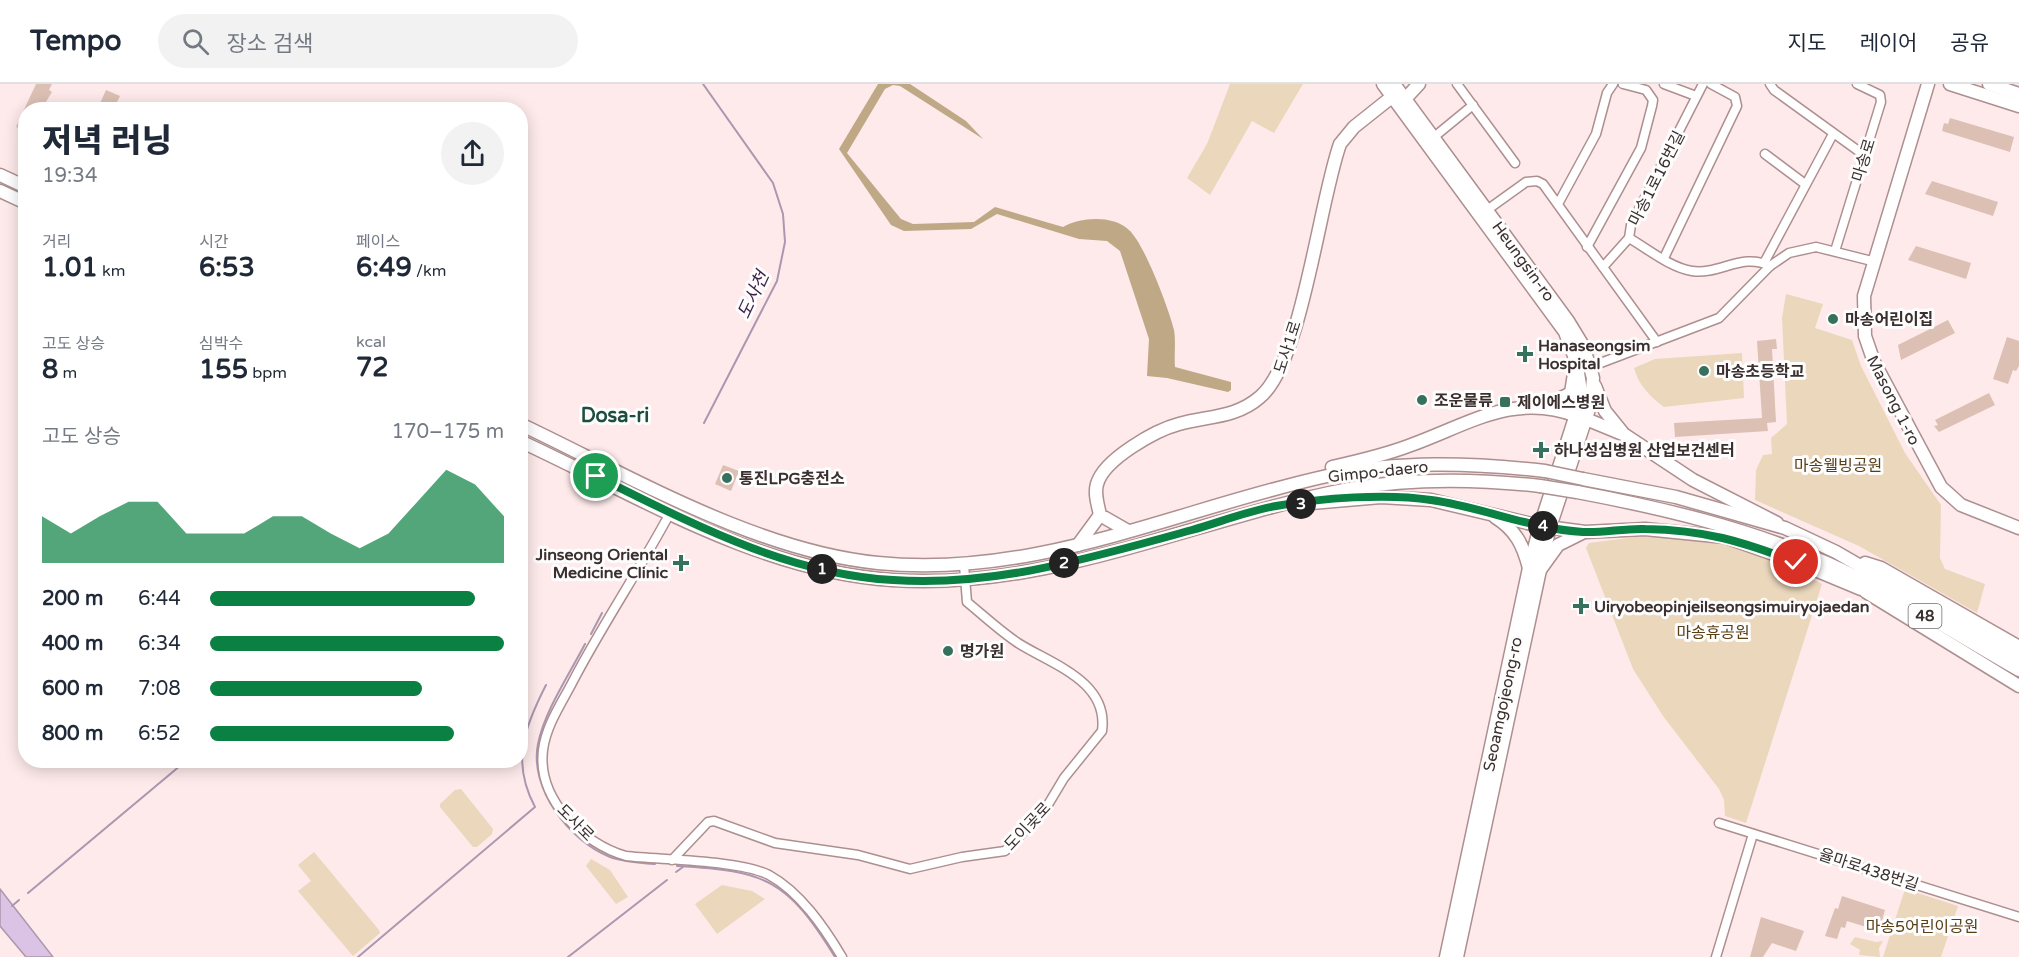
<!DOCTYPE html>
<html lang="ko">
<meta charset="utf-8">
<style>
:root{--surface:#fff;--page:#f2f2f3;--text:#1f2937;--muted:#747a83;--line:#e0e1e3;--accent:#0b8043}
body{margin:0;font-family:"Varela Round","Noto Sans KR",sans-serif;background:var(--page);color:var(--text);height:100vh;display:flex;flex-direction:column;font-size:22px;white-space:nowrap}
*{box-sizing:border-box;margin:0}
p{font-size:20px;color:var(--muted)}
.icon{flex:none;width:33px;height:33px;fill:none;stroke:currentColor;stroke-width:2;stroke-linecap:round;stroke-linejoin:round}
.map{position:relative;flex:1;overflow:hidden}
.sheet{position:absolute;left:18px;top:18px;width:510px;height:666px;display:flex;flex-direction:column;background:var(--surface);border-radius:24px;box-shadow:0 3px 15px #0003}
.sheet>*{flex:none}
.pin{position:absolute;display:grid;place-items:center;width:51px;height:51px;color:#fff;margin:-26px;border:3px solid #fff;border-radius:50%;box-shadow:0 2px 6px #0007}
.km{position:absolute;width:30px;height:30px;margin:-15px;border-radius:50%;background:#222;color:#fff;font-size:16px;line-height:30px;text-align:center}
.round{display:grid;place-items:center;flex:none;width:63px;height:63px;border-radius:32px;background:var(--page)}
.overview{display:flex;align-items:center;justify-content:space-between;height:102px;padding:0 24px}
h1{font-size:33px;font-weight:800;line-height:45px}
.figures{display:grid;grid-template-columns:repeat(3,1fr);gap:9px;height:102px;padding:6px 24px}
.figures div{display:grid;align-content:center}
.figures b{font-size:26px;font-weight:800}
.figures small{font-size:16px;font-weight:400}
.figures p{font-size:16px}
.chart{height:168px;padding:12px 24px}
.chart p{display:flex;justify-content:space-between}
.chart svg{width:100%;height:108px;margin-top:6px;fill:var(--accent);opacity:.7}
ul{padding:0 24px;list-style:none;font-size:20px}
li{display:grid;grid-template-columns:96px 72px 1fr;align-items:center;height:45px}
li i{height:15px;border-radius:8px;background:var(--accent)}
header{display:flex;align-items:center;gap:36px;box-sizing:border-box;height:84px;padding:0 30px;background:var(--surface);border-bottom:2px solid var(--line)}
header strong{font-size:28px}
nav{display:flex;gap:33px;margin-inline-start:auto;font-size:21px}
.search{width:420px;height:54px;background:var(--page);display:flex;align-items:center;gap:15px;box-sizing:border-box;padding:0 21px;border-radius:33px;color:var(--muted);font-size:22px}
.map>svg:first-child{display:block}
</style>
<header>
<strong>Tempo</strong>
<div class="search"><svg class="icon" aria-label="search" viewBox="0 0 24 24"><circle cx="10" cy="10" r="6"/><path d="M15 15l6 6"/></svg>장소 검색</div>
<nav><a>지도</a><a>레이어</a><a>공유</a></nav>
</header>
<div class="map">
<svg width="2019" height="873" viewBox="0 0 2019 873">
<rect width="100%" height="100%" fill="#feeaeb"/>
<g fill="#ebd7bc">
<path d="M1230,0h73l-29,49 -22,-12 -42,74 -23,-17 20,-34z"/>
<path d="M1786,210l37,10 -8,24 37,12 9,26 44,87 36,52 -1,53 5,11 40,15 -8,29 -118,-67 -104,-46 1,-30 7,-15 9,-1 -1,-16 16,-14 -5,-106z"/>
<path d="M1742,269l2,45 -80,9c-14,-10 -26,-23 -30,-39l21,-9z"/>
<path d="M1635,453c75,-2 121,13 187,47l-76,239 -21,-7 -1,-16 -5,-11 -56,-73 -30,-47 -47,-121 3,-5z"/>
<path d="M461,705l32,40 -1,5 -15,13h-4l-33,-40v-3l15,-14z"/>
<path d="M314,768l65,78 1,3 -27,23 -55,-65 13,-10 -13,-16z"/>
<path d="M591,775l19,11 18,27 -12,7 -30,-38z"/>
<path d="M722,801l30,6 13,8 -48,35 -22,-30z"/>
<path d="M1905,805l53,17 -17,51h-58z"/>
<path d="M1855,853l21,5 7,-1 -4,7 1,9 -21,-2 1,-5 -10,-6z"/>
</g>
<path fill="#bfa886" d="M878,0h32l56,37 17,18 -83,-53 -7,-1 -8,4 -38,64 54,66 12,5 61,-2 21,-15 68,20c18,-10 50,-12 66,3 15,13 40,79 45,100 2,12 0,25 1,37l56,15v8l-3,2 -61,-14 -20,-2 2,-37 -29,-88 -13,-10 -28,-2 -82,-25 -26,15 -67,2 -13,-6 -52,-76z"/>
<path fill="#dbc3e6" stroke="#ab97af" stroke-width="1.5" d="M0,805l53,68h-27l-26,-31z"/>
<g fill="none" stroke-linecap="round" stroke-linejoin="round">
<g stroke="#ab97af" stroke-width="2">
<path d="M703,0l70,99 10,31 2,28 -8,39 -73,142"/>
<path d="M591,550l11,-21"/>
<path d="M585,560c-15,29 -41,68 -47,100 -9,44 31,97 72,113 14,5 30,6 45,7"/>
<path d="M677,782c89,5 110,13 158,91"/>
<path d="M676,788l7,-5"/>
<path d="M28,809l159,-133"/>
<path d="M12,822l7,-6"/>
<path d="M358,873l177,-150c-24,-45 -11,-79 11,-122"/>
<path d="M568,873l99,-77"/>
</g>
</g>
<g fill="#dcc0b4">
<path d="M36,0h16l-3,6 3,2 -11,18h-15v21l-10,-4z"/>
<path d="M106,6l14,6 -7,14h-16z"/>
<path d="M1950,34l64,19 -4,15 -68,-21 2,-8 4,1z"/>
<path d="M1932,97l66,21 -5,14 -68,-22z"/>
<path d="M1916,162l55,17 -5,16 -58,-19z"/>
<path d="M1948,236l7,13 -54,27 -3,-15z"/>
<path d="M2007,253l12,4v25l-3,5 -3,-1 -5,14 -15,-5z"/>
<path d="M1776,255l1,10h-5l4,73 -9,1 1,8 -93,6 -1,-14 88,-5 -5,-77z"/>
<path d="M1989,309l6,12 -56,27 -5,-6 4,-1 -3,-5z"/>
<path d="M723,381l16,6 -8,20 -16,-7z"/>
<path d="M1842,812l43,14 -6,21 -32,-10 -2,7 -4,-1 -4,12 -12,-3 10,-28 3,1z"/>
<path d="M1761,833l43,14 -8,20 -24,-8 -9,14h-13z"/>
</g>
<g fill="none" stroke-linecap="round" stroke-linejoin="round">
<g stroke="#ad8f90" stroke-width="11">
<g id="street">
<path d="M1457,0l58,79"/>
<path d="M1664,0l32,12"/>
<path d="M1703,0l-72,141 -2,13c19,11 42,30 63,33 28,4 50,-19 78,-5"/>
<path d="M1770,0l4,6 90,65"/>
<path d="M1434,53l39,-32"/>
<path d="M1765,70l40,30"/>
<path d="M1558,120l38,-70 11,-41 6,-9"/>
<path d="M1487,126l39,-28 11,-1 6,3 114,158"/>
<path d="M1587,163l54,-99 11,-42 1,-6 -7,-10 -23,-6"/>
<path d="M1835,167l46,-149 -1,-7 -23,-11"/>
<path d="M1664,174l73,-152 -2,-9 -24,-13"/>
<path d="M1764,179l69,-129"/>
<path d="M1603,183l26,-29"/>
<path d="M1590,283l129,-49 51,-52 19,-13 27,-6 56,14"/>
<path d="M670,429c-31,58 -68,112 -98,170 -11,21 -26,43 -29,67 -6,49 40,94 83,106 35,4 114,4 143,19 31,17 55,52 73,82"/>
<path d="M1719,739l300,94"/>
<path d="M672,776l36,-38 6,-1 61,22 83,12 52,14 52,-12 43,-6 41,-43 18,-30 38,-47c7,-50 -51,-67 -84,-88 -18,-12 -34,-27 -51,-41l-3,-37"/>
<path d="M1716,873l37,-123"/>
</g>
</g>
<g stroke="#ad8f90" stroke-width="15">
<g id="secondary">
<path d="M1383,0l182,248 11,29 5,30 -1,11 -40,124 -11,42 -83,389"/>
<path d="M1394,0l174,237 14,23 8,23 3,11 -2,25 -41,124 -10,43 -83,387"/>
<path d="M1928,0l-64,212 1,40 9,26 67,125 20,18 58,23"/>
<path d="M1950,0l69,22"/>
<path d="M1989,0l30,10"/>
<path d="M1401,14h5l13,-14"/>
<path d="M1595,302l10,25 17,21"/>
<path d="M1581,333l44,18 68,45 84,43"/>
<path d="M1300,420l81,-7 50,3 109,26"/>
<path d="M1495,433c21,13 28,28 34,51"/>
<path d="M1128,447l-28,-16c-2,-10 -6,-21 -3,-31 7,-25 59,-54 82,-60 29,-8 57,-6 81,-27 42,-35 59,-194 80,-253l14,-17 44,-35"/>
</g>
</g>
<g stroke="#ad8f90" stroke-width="15">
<g id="primary">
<path d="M0,91l26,12"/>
<path d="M0,107l26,12"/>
<path d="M1545,322l26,-13 5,-32"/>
<path d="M520,340c110,52 236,127 358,139 158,16 299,-54 449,-87 71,-16 147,-13 218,-5"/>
<path d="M520,357c119,55 238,130 372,139 158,11 305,-62 457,-91 63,-11 129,-10 191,-3"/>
<path d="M1332,383c27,-6 53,-12 79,-22 58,-21 103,-53 166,-29"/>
<path d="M1583,395l93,18 109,31 51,24 183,106"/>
<path d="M1577,408c85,16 170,36 250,71 65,29 130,72 192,107"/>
<path d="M1540,442l45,6 60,-3 80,8 71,25 65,27"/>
<path d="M1078,461l22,-30"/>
<path d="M1865,479l16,5 138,79"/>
<path d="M1540,486l18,-25 24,-12"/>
<path d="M1866,508l153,94"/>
</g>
</g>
<use href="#street" stroke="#fff" stroke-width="8"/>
<use href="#secondary" stroke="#fff" stroke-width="12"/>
<use href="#primary" stroke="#fff" stroke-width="12"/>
<g stroke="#ad8f90" stroke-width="15" stroke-linecap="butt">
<g id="primary-bridge">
<path d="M1545,387l38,8"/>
<path d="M1540,402l37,6"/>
</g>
</g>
<use href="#primary-bridge" stroke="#fff" stroke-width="12"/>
</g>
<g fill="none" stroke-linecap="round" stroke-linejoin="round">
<g stroke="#fff" stroke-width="12">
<path id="route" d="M596,392c95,47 190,98 297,104 104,7 200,-23 299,-50 28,-8 56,-19 84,-24 45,-8 111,-13 155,-6 51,7 100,29 152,32 21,1 42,-4 62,-3 60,1 96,12 151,33"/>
</g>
<use href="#route" stroke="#0b8043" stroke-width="8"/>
</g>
<g fill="#35715c" stroke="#fdfdfd" stroke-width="2">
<circle cx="1833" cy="235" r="6"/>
<path d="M1522 261h6v6h6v6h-6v6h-6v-6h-6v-6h6z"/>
<circle cx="1704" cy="287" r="6"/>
<circle cx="1422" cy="316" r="6"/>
<rect x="1499" y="312" width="12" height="12" rx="3"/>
<path d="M1538 357h6v6h6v6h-6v6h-6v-6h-6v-6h6z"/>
<circle cx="727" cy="394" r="6"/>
<path d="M678 470h6v6h6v6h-6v6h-6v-6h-6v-6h6z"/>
<path d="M1578 513h6v6h6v6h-6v6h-6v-6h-6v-6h6z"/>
<circle cx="948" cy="567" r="6"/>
</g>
<g text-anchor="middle" stroke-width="6" stroke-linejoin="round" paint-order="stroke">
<rect fill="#fdfdfd" stroke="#756d6d" stroke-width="1.5" x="1908.5" y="520" width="33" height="24" rx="4.5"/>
<g font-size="15" font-weight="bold" fill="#3b2f2f">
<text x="1925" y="537">48</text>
</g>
<g font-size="16" fill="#3b2f2f" stroke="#fdfdfd">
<text transform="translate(1863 76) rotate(-73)" y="6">마송로</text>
<text transform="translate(1656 94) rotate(-63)" y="6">마송1로16번길</text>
<text transform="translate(1524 177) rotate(54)" y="6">Heungsin-ro</text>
<text transform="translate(1287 263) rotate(-72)" y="6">도사1로</text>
<text transform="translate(1894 316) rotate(63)" y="6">Masong 1-ro</text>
<text transform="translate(1378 387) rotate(-6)" y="6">Gimpo-daero</text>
<text transform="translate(1502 620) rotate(-78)" y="6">Seoamgojeong-ro</text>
<text transform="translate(576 738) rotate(45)" y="6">도사로</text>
<text transform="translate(1027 742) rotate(-47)" y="6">도이곶로</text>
<text transform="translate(1869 785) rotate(18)" y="6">율마로438번길</text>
</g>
<g font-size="16" font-weight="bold" fill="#3b2f2f" stroke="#fdfdfd" text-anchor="start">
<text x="1845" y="241">마송어린이집</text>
<text x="1538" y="267">Hanaseongsim<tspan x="1538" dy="18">Hospital</tspan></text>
<text x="1716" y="293">마송초등학교</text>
<text x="1434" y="322">조운물류</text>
<text x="1517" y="324">제이에스병원</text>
<text x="1554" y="372">하나성심병원 산업보건센터</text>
<text x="739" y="400">통진LPG충전소</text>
<text x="668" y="476" text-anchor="end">Jinseong Oriental<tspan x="668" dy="18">Medicine Clinic</tspan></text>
<text x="1594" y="528">Uiryobeopinjeilseongsimuiryojaedan</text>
<text x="960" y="573">명가원</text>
</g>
<g font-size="16" fill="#593f16" stroke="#fdfdfd">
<text x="1838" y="387">마송웰빙공원</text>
<text x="1713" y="554">마송휴공원</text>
<text x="1922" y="848">마송5어린이공원</text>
</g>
<g font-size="18" font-style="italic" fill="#3e204b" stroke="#fdfdfd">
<text transform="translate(753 211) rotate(-65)" y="6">도사천</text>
</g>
<g font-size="20" font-weight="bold" fill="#1d4d3d" stroke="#fdfdfd">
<text x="615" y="338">Dosa-ri</text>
</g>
</g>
</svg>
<div class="pin" style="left:596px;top:392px;background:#1e9e55"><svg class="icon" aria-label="arrive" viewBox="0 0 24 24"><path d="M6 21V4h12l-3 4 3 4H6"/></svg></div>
<div class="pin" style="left:1796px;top:478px;background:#d93025"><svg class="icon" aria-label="check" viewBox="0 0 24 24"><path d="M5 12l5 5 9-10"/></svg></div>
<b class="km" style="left:822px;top:485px">1</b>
<b class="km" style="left:1064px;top:479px">2</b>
<b class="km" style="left:1301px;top:420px">3</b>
<b class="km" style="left:1543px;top:442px">4</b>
<section class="sheet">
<div class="overview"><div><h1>저녁 러닝</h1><p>19:34</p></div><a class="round"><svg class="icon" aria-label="share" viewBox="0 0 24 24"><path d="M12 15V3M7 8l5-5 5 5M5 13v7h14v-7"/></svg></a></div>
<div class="figures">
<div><p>거리</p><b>1.01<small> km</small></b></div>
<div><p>시간</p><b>6:53</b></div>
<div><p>페이스</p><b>6:49<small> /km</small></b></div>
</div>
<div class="figures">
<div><p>고도 상승</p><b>8<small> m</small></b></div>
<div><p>심박수</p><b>155<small> bpm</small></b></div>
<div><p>kcal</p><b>72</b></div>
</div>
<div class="chart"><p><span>고도 상승</span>170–175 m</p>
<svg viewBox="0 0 160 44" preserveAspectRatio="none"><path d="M0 44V25L10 32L20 25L30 19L40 19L50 32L60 32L70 32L80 25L90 25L100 32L110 38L120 32L130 19L140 6L150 12L160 25V44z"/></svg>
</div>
<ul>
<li><b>200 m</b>6:44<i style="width:90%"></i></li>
<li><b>400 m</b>6:34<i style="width:100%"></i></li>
<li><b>600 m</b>7:08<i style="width:72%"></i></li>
<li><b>800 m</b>6:52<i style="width:83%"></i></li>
</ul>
</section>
</div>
